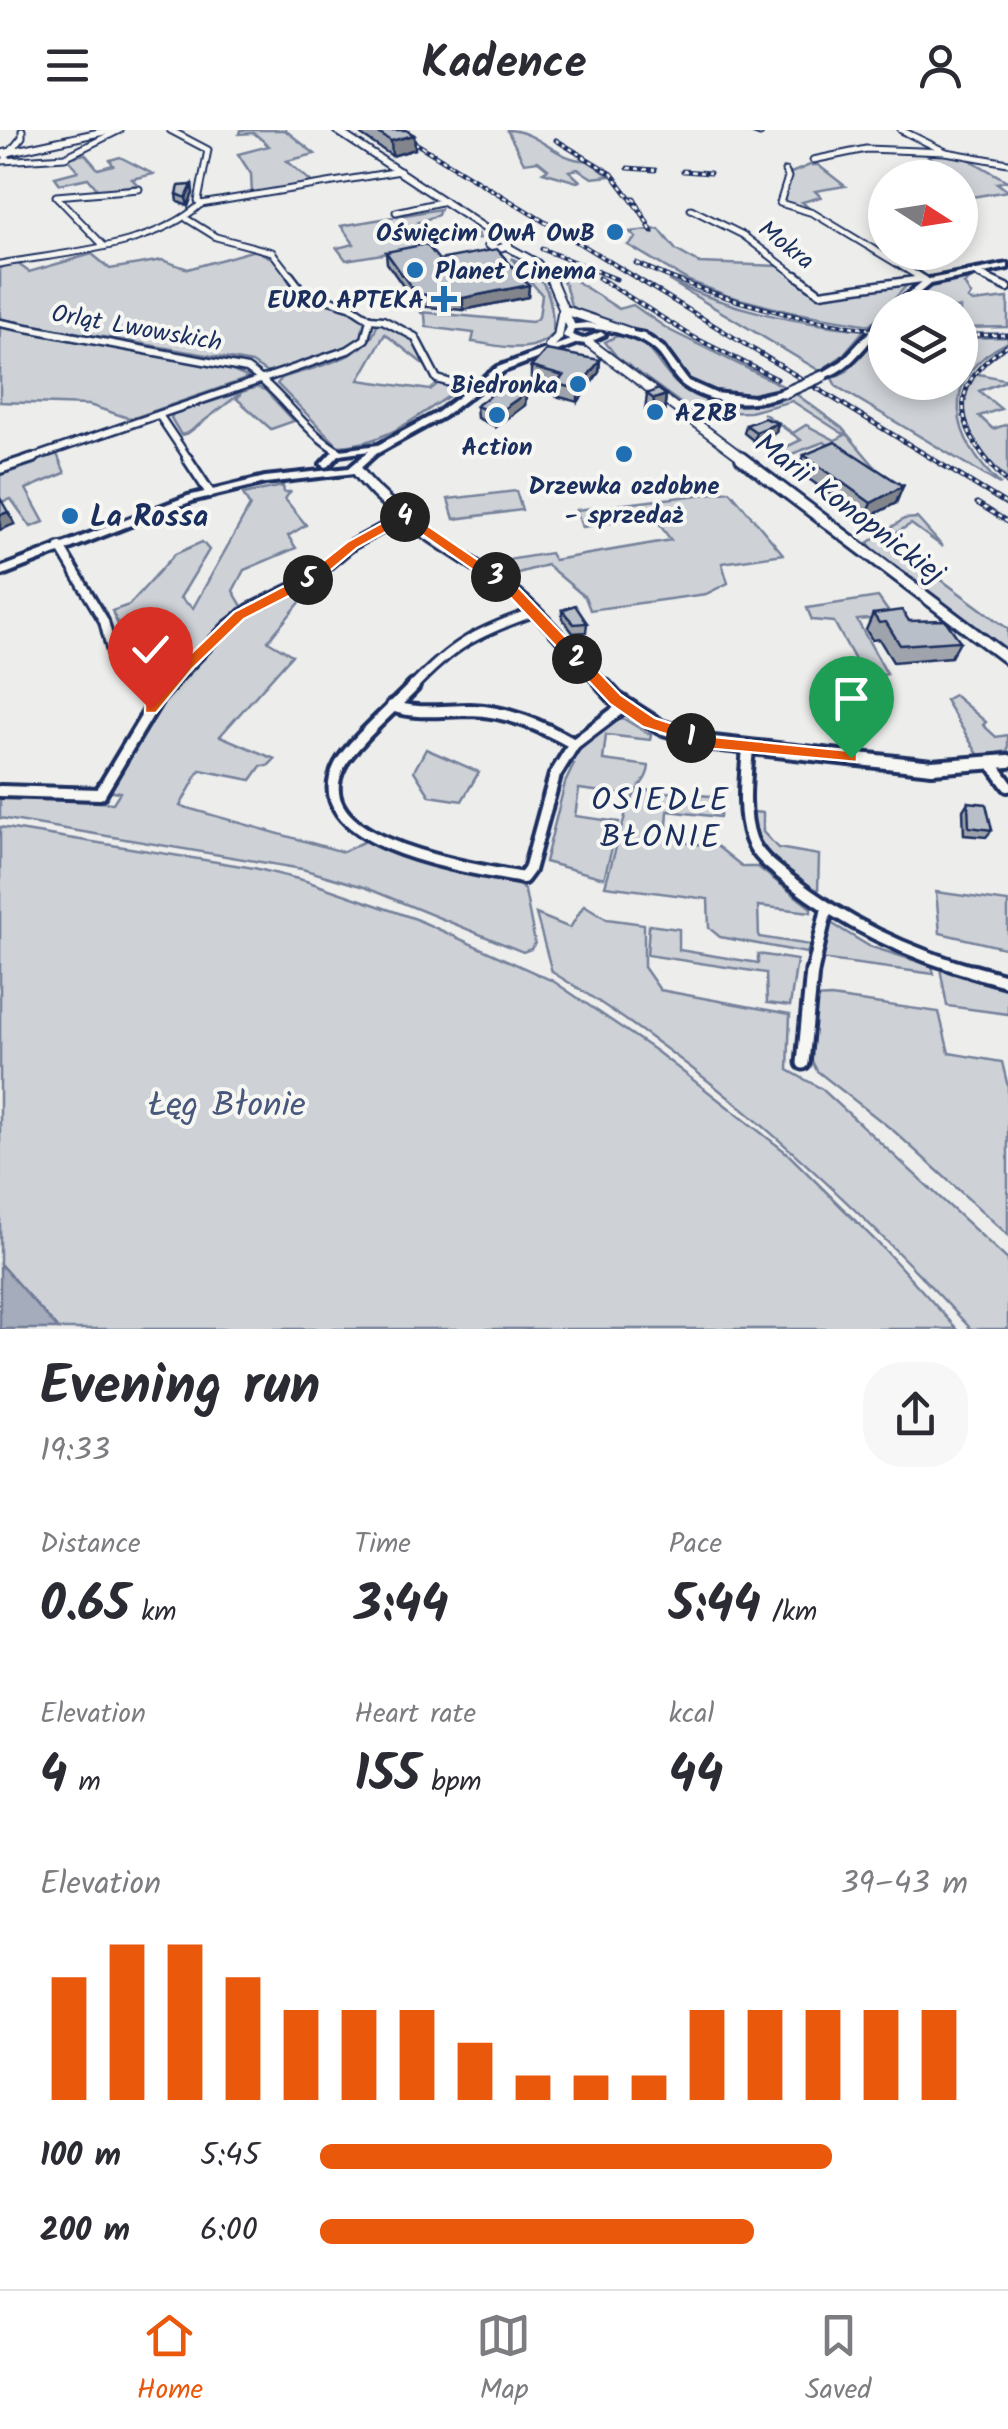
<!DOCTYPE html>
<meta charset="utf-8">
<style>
:root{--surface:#fff;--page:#f7f7f7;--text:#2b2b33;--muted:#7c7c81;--line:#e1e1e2;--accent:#ea580c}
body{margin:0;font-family:Kalam,sans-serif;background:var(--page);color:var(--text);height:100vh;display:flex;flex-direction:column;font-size:38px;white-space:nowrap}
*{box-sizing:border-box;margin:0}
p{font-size:32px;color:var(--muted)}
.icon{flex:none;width:55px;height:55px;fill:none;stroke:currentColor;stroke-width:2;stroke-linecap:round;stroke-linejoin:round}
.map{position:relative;height:1199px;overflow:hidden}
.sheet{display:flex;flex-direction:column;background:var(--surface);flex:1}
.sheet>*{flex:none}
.needle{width:65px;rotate:102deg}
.controls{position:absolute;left:868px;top:30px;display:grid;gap:20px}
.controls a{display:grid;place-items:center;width:110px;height:110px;border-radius:50%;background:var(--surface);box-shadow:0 5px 15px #0003;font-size:50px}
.pin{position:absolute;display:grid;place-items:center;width:85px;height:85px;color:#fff;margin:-102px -42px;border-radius:50% 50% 50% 0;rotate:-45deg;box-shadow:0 0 10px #0007}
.pin .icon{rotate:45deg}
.km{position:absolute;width:50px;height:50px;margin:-25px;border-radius:50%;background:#222;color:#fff;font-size:28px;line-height:50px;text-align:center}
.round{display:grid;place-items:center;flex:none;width:105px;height:105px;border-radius:40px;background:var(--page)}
.headline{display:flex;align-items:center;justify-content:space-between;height:170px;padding:0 40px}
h1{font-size:55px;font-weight:700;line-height:75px}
.metrics{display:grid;grid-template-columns:repeat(3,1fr);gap:15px;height:170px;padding:10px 40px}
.metrics div{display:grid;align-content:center}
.metrics b{font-size:50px;font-weight:700}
.metrics small{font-size:28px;font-weight:400}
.metrics p{font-size:28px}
.chart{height:280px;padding:20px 40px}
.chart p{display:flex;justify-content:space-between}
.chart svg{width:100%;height:180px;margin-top:10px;stroke:var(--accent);stroke-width:6}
ul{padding:0 40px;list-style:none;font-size:32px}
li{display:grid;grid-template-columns:160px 120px 1fr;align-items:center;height:75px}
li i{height:25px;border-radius:12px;background:var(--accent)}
header{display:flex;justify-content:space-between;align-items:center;height:130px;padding:0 40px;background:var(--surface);font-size:45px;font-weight:700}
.tabs{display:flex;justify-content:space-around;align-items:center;height:140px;border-top:2px solid var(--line);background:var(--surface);font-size:28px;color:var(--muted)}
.tabs a{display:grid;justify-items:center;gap:5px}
.tabs .on{color:var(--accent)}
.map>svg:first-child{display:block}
</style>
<header><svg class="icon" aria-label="menu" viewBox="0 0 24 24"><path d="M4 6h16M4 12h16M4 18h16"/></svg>Kadence<svg class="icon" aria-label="person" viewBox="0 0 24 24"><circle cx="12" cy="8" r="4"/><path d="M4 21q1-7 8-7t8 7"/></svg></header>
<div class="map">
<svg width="1008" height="1199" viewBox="0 0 1008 1199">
<rect width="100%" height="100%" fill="#edeeec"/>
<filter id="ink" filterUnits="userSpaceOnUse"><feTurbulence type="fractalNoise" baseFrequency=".01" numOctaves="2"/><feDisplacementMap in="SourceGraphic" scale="20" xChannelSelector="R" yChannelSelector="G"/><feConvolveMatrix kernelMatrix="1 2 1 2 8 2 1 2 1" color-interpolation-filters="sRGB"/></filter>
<g filter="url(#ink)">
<g fill="#ced2d7" stroke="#74809a" stroke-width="2.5">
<path d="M240,0h45l30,24 -28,7 28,24 -63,9 -1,-20 -13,-20 31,-8 -15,-13 -15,1z"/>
<path d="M507,0c31,0 52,33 81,30l21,16 -17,2 -14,-9 -9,2 11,10 -3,1 -34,-10 5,-3 -10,-8 -14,2z"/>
<path d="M922,22l41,4 44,25 -10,2 11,8 -36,6 -12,-8v-12z"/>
<path d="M85,24l13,15 15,-4 -3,-5 10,-3 33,17 -21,5 6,6 -40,5 -10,-12 -28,6 -5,-7 23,-6 -11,-13z"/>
<path d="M810,35h8l27,21 -30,5 6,6 -19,5 8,7 -27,-6 8,-30z"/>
<path d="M440,79l-2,6 -19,7 26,15 33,-3 2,4 -134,22 -9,-12 17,-4 -13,-18z"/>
<path d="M659,99l17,21 23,13 82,3 38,28 89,-10 -38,41 -80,-13 -62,-16 -39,-15 -61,-36 8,-7 -6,-6z"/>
<path d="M255,120l23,11 18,33 62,19 8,6 -1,16 -20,14 -78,24 -15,-10 -252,-44v-52l14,-6 15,11 63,-18 18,15 52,-9 26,9z"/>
<path d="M511,128c36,16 42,38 42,75 -20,24 -54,12 -81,9l2,-9 -48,-6 -1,-12 -5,-3 112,10 7,-5 3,-22z"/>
<path d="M551,135l68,44 14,-4 36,25 116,57 -30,10 -57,-10 -11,-8 -29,-38 -86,-32 -7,-25z"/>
<path d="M977,146l-13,8 7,11 -3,4 5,3 35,-4v29l-48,1v-20h-55l27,-24z"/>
<path d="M668,150c63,30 128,43 196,50l-22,26 -22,15z"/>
<path d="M382,191l28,15 17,31 -42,-33 -26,46 71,10 10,-8 22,6c-41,24 -74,57 -124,58l-61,-62 5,-6c28,-10 93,-21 95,-56z"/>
<path d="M0,197l228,42 21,9 -118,41 -42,-14 -89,-3z"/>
<path d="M883,202l2,50h75v-44l48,-1v5c-73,36 -56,98 -7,143l-165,-99 -4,-8 15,-7z"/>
<path d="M617,206c35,2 37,27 59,47 31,28 85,27 120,11l46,34 51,60 -69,-46 -51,19 -6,-5 34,-16 -38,-27 30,20 13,-8 29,15 10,-5 -53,-34 -42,11 -56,1 -77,-56 -12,-15z"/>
<path d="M974,243l34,7 -29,11 22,18 -22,7 14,13 15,-5v56c-30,-28 -59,-65 -34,-107z"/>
<path d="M257,257l8,3 29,31 -23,8 -34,-30 4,-6 -53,40 -7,2 -10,-17 2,-4z"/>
<path d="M57,324l8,19 -39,16 18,33 -13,5 -20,-28 -11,3v-28z"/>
<path d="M283,356l1,6h6l-5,7 21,26 -18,11 8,12 -52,22 -11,21 9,15 -77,73h-8l13,-25 -5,-21 -42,3 -11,-25 17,-6 46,-51 27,-12 7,8 -29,48 13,10 57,-102 -7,-12z"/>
<path d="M516,361l6,19 -68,9 -6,-20z"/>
<path d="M730,361l53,63 -61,9 6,20 -22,11 -116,16 -5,-13 -38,-32 -36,10 -22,-12 61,-10 4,7 117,-20 -18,-24 -71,11 -6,-17z"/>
<path d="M917,388l26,29 -32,-23 -25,15 122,90v21l-131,-96 -9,-11 36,-24z"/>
<path d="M308,455l3,4 -43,52 24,14 -72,81 55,23 -7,7h-7l-10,14 -51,-10 -20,36 163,46 22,-11 81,27 73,17 6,6 10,52 -4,6 -8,3 -159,-65 -62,-18 -302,-51v-22l113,7 7,-11 -8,-1v-6l59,-99 77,-73z"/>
<path d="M878,467l14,20 -35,3 30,54 -22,4 -31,-56 -22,-2 -5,-12z"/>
<path d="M954,565l32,27 -3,3 13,12 12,-2v16l-29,5 -34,-56z"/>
<path d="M619,586l32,19 -1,5 -44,-5 -3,25 46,6c-1,17 -17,23 -18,40l-7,-1 1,-10 -46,-6 -4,27 44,6 -15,56 -59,-16 20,-79 9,-19 -7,-3z"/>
<path d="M426,619l53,23 -17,29 -32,-5 -16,-25z"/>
<path d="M643,660l78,7 -1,20 -52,-6 -2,29 52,7 25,20h15l53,41v4l-53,-6 1,31 51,8 -3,8 -87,-16 -11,-9 -1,-29 -103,-13 22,-77 8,-2z"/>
<path d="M753,682l10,1v19l15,16 41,7 -1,36 -6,1c-24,-23 -61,-43 -59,-80z"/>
<path d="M0,697l254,41 52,13 110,38 137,62 103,70 131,102 97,96 73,80h-899l-58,-65z"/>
<path d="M936,762l72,10v47l-68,-16z"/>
<path d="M584,775l23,14 37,5v43l16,23 130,24 -2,56 34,19 186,171v69h-37c-127,-137 -258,-259 -419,-357l-16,-58 34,14z"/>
<path d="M831,793l38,23 63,20 2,8 -114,-15 3,-25z"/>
<path d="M649,795l30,4v21l79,13v-9l39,6 -7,46 -23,-3 -1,-30 -119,-18z"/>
<path d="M940,838l68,17v29l-61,-8z"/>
<path d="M831,867l108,15 10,41 53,9 6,25v148l-113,-103 -78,-61 -5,-10 -1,-57 3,-6z"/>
</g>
<path fill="#a5acbc" stroke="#6e7a96" stroke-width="2.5" d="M0,1134l58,65h-58z"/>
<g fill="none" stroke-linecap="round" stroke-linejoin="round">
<g stroke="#1b2f5e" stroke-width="9">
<g id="street-far4">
<path d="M170,0l38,20 -10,51 3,3"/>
<path d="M752,0l8,3"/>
<path d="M901,0l45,22 62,11"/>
<path d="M6,27l16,-20v-7"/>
<path d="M813,30l53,-11 80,3"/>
<path d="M2,31l63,-4 55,-27"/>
<path d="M785,41l3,6 -8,26 33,10 108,65"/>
<path d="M201,74l199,-33"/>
<path d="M691,79l52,26 56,43"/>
<path d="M396,82l49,-11"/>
<path d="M187,89l29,18 56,15 20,26"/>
<path d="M104,116l-48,-50 83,-7"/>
<path d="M0,134c65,-12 151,-15 201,-60"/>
<path d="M974,142l12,6"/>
</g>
</g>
<g stroke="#1b2f5e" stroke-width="11">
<g id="street-far3">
<path d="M290,145l13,17 47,14 20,13 13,1 32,17 22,42 38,11"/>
<path d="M796,145l24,18 102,-14"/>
<path d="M917,145l8,5"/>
<path d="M980,145l28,13"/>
<path d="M0,193l247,46c35,23 56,62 93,83"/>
<path d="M159,285l30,45"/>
<path d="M26,330l322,-110 17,-11 5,-20"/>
</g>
</g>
<g stroke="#1b2f5e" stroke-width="14">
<g id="street-far2">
<path d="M187,328l23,35"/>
<path d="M0,339l33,-11"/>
<path d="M60,417l44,74 13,51"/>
<path d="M167,559l60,-63 22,-17 63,-31 40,-33 53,-29"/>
<path d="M411,559c42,-45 66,-57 123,-77"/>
</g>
</g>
<g stroke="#1b2f5e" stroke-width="18">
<g id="street-far1">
<path d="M414,556c-18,19 -63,58 -74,79 -42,80 136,104 183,113l6,-8 26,-95 19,-31"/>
<path d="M392,576c26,9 51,4 78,4 38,1 72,16 104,34l50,-38"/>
<path d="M748,617c-2,29 -7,64 3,92 6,17 23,29 37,40 58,46 121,75 193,95"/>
<path d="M992,634l16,22"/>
<path d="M0,661l100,3 57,-95 12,-13"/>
<path d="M812,844l15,-66"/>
</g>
</g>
<g stroke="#1b2f5e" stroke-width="19">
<g id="street">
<path d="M972,841l36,10"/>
<path d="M803,933l9,-92"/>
</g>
</g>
<g stroke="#1b2f5e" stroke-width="10">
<g id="secondary-far3">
<path d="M336,0l165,109"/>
<path d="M0,24l111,-24"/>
<path d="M501,109l8,6 -12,4 -9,-4z"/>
<path d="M508,117l29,16 14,15"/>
</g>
</g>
<g stroke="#1b2f5e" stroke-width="12">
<g id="secondary-far2">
<path d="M549,145l22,52"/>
<path d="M565,180l64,22"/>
<path d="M588,212l157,118"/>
<path d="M549,216l9,-9 4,-23"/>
</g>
</g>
<g stroke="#1b2f5e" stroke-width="16">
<g id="secondary-far1">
<path d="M741,328l267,201"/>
<path d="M356,339c38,52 101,81 152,119 36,27 67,68 98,101"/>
</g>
</g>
<g stroke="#1b2f5e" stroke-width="20">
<path id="secondary" d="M604,556l12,13 44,28 53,16 219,24 76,-6"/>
</g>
<g stroke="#1b2f5e" stroke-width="8">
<g id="primary">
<path d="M1008,134v4l-78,16 -29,24h-9l32,-28z"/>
<path d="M587,193l57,11 19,13 25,34 27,12 38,4 31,-7 4,3c-29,14 -76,13 -104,-7 -10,-7 -16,-21 -24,-31 -16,-20 -60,-29 -86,-26l-2,6 11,4 18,-7 4,3 -19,9 -8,-1 -74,28 -61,46 -67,37 -21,19 -90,10 -70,17 -195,76v-8l188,-72 77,-19 84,-9 20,-17 -30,4 -10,11 -3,1 -5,-3 12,-13 45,-6 59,-32 61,-46 72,-27 -7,-4 5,-11z"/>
<path d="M870,201l7,2c-15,18 -33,42 -57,45v-4l22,-13z"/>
</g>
</g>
<use href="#street-far4" stroke="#f6f6f2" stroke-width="5"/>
<use href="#street-far3" stroke="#f6f6f2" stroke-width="6"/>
<use href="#street-far2" stroke="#f6f6f2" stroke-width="8"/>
<use href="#street-far1" stroke="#f6f6f2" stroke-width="10"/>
<use href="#street" stroke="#f6f6f2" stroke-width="11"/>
<use href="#secondary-far3" stroke="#f6f6f2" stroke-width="6"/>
<use href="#secondary-far2" stroke="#f6f6f2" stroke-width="8"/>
<use href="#secondary-far1" stroke="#f6f6f2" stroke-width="10"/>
<use href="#secondary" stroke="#f6f6f2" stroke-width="12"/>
<use href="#primary" fill="#f6f6f2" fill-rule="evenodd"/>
<g stroke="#1b2f5e" stroke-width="5">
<g id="rail">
<path d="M394,0l614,375"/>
<path d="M556,10l56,34 28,37"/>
<path d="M628,38l27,2"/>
<path d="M683,41l27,2"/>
<path d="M634,68l18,34"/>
<path d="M542,119l74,30"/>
<path d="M636,133c80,36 162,58 249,68"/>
<path d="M599,148l94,59 84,42"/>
<path d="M960,205h48"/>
<path d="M1008,215c-69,43 -49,89 0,139"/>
<path d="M977,373l31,19"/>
</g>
</g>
<use href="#rail" stroke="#f6f6f2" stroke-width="2.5" stroke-dasharray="4" stroke-linecap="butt"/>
<g stroke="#1b2f5e" stroke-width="14" stroke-linecap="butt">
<g id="primary-bridge">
<path d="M873,203l8,-9"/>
<path d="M784,263l39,-17"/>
</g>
</g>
<use href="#primary-bridge" stroke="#f6f6f2" stroke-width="9"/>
</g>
<g fill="#9fa4ac" stroke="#1b2f5e" stroke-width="2.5">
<path d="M360,0h46l8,5 1,14 -23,7 -31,-21z"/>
<path d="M192,55l1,8 -5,13 -10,-4 -1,-8z"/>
<path d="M386,122l53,8 90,25 -1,12 -65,13 -46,-4 -30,-43z"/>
<path d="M600,230l-1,12 -21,30 -22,-6 1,-10 -26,-6v-13z"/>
<path d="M526,263l-1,12 -29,22 -19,-9 -1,-12z"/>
<path d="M647,264l19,1 -2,17 -12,4 -7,-5z"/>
<path d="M778,293l-2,9 -22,9 -10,-8 2,-8z"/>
<path d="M804,325l99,31 -7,17 -31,16 -66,-47z"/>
<path d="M562,480l25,13 -1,9 -13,1 -11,-15z"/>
<path d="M873,484l36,7 51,20 -9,16 -58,5 -14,-23 -7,1 -6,-10z"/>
<path d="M968,672l24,28 -6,7 -22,-2 -1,-25z"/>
</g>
<g fill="#82868c" stroke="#1b2f5e" stroke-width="2.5">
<path d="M414,5l1,14 -23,7 -1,-15z"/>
<path d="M192,55l1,8 -5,13 -2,-8z"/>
<path d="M529,155l-1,12 -65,13v-12z"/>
<path d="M600,230l-1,12 -21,30v-13z"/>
<path d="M526,263l-1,12 -29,22v-13z"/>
<path d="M666,265l-2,17 -12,4 2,-17z"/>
<path d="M778,293l-2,9 -22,9 2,-9z"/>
<path d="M903,356l-7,17 -31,16 6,-16z"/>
<path d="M8,382l7,12 -15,6v-15z"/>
</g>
<g fill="#b9bfc8" stroke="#1b2f5e" stroke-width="2.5">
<path d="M373,0h33l8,5 -23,6z"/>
<path d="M192,55l-6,13 -9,-4 2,-8z"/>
<path d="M426,114l13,16 58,-11 32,36 -66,13 -47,-4 -30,-42z"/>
<path d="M546,220l54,10 -22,29 -21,-5 6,-8 -32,-9z"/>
<path d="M506,254l20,9 -30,21 -20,-8z"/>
<path d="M658,259l8,6 -12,4 -7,-5z"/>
<path d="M764,288l14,5 -22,9 -10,-7z"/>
<path d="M835,312l68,44 -32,17 -67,-48z"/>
<path d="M0,368l8,14 -8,3z"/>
<path d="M575,475l12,18 -13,1 -12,-14z"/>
<path d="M902,480l7,11 36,-1 15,21 -60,4 -14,-23 -7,1 -6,-9z"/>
<path d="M968,672l18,2 6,26 -23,-3z"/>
</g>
</g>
<path fill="#ea580c" stroke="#fff" stroke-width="2.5" d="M400,383h9l109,74 103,108 34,23 59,19 137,14 6,2v9l-143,-13 -71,-22 -33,-23 -103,-110 -103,-72 -47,26 -39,33 -74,38 -52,50 -36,44h-11v-9l37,-42 52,-50 73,-38 40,-32z"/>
<g fill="#1f6fb2" stroke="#f6f6f2" stroke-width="4">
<circle cx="615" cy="102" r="10"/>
<circle cx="415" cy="140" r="10"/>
<path d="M439 154h10v10h10v10h-10v10h-10v-10h-10v-10h10z"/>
<circle cx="578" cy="254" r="10"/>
<circle cx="655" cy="282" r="10"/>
<circle cx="497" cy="285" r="10"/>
<circle cx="624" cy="324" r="10"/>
<circle cx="70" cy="386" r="10"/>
</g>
<g text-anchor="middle" stroke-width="8" stroke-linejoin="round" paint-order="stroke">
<g font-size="25" font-weight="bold" fill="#1b2f5e" stroke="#f6f6f2" text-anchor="end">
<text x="595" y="111">Oświęcim OwA OwB</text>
<text x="435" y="149" text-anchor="start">Planet Cinema</text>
<text x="424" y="178">EURO APTEKA</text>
<text x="558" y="263">Biedronka</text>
<text x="675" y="291" text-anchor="start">AZRB</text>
<text x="497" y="325" text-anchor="middle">Action</text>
<text x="624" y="364" text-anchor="middle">Drzewka ozdobne<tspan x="624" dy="29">- sprzedaż</tspan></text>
</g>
<g font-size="25" fill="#1b2f5e" stroke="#f6f6f2">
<text transform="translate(787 114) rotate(38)" y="9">Mokra</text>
<text transform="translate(137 197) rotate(10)" y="9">Orląt Lwowskich</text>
</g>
<g font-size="30" fill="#1b2f5e" stroke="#f6f6f2">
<text transform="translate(850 378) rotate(37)" y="10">Marii Konopnickiej</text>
</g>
<g font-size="30" font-weight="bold" fill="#1b2f5e" stroke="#f6f6f2" text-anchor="start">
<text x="90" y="396">La Rossa</text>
</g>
<g font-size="32" letter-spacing="2.5" fill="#1b2f5e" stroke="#f6f6f2">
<text x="661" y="680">OSIEDLE<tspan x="661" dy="37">BŁONIE</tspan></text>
</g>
<g font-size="35" fill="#48587c" stroke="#f6f6f2">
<text x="227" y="986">Łęg Błonie</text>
</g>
</g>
</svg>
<div class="controls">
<a><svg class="needle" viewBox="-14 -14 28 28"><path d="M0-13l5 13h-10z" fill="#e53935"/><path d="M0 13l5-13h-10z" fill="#7c7c81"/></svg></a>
<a><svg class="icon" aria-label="layers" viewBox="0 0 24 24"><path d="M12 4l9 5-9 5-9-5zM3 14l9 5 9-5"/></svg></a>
</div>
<div class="pin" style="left:851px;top:628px;background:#1e9e55"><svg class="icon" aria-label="arrive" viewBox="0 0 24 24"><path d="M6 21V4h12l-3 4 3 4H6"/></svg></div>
<div class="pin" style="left:150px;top:579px;background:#d93025"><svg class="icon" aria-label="check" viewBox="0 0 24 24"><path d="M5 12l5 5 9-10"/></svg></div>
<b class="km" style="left:691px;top:608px">1</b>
<b class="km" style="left:577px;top:529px">2</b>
<b class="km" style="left:496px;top:447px">3</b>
<b class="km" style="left:405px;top:387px">4</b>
<b class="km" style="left:308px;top:450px">5</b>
</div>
<section class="sheet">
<div class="headline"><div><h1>Evening run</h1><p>19:33</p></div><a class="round"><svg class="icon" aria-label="share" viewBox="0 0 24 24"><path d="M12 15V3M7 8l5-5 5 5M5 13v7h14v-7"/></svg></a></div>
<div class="metrics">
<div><p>Distance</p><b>0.65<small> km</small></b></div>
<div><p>Time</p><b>3:44</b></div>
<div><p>Pace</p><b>5:44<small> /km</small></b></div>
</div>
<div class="metrics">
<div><p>Elevation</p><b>4<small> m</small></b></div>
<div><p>Heart rate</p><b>155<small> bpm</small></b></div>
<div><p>kcal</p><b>44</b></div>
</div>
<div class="chart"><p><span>Elevation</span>39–43 m</p>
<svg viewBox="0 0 160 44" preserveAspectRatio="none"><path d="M5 44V14M15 44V6M25 44V6M35 44V14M45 44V22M55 44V22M65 44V22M75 44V30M85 44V38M95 44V38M105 44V38M115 44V22M125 44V22M135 44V22M145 44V22M155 44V22"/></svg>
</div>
<ul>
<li><b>100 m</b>5:45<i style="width:79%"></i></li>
<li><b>200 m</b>6:00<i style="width:67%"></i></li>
</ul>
</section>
<nav class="tabs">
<a class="on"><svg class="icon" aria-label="home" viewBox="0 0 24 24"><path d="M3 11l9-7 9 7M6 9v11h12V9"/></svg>Home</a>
<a><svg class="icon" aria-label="map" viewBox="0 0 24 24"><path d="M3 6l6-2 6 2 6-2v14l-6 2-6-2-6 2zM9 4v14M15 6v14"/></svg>Map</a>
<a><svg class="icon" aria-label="saved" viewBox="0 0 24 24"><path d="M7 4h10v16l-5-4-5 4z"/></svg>Saved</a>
</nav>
